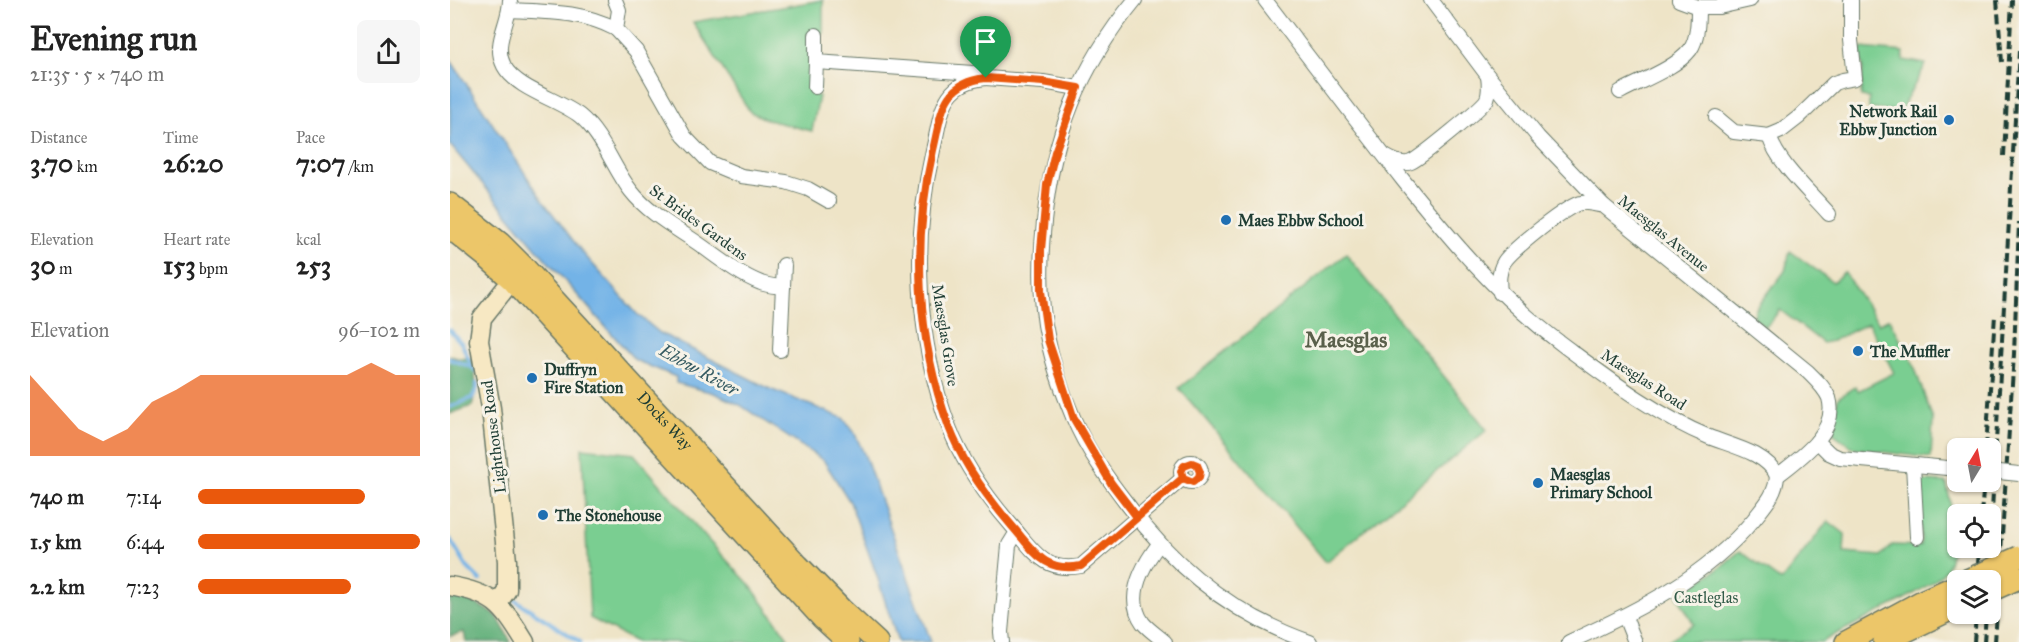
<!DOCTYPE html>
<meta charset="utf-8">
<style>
:root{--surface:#fff;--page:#f6f6f6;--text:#222;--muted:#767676;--accent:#ea580c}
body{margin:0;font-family:"IM FELL Great Primer",serif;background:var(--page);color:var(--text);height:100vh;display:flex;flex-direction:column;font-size:22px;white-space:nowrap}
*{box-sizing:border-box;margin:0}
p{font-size:20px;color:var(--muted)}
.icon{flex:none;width:33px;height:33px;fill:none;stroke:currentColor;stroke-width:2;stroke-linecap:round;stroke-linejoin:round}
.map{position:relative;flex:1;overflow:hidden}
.sheet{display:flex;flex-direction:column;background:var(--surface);width:450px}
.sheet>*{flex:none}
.needle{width:39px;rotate:10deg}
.buttons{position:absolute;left:1497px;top:438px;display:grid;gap:12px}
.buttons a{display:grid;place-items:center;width:54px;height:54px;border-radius:9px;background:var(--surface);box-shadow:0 2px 4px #0004;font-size:30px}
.pin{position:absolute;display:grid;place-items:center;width:51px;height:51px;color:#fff;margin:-62px -26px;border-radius:50% 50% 50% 0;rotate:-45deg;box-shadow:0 0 6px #0007}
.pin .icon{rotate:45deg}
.round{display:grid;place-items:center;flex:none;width:63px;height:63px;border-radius:9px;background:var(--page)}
.overview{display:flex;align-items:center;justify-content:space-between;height:102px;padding:0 30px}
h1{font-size:33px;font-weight:700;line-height:45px}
.figures{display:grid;grid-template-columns:repeat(3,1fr);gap:9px;height:102px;padding:6px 30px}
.figures div{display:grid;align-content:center}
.figures b{font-size:26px;font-weight:700}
.figures small{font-size:16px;font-weight:400}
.figures p{font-size:16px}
.chart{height:168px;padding:12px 30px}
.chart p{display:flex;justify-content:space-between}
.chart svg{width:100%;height:108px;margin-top:6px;fill:var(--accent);opacity:.7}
ul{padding:0 30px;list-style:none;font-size:20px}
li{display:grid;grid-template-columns:96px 72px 1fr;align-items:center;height:45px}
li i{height:15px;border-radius:8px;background:var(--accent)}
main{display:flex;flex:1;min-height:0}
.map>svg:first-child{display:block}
</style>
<main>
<section class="sheet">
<div class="overview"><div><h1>Evening run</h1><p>21:35 · 5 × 740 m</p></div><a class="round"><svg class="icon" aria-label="share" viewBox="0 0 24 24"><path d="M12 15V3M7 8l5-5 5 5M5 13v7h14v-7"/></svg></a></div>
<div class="figures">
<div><p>Distance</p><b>3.70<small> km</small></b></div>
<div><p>Time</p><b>26:20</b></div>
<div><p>Pace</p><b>7:07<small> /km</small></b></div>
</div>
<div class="figures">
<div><p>Elevation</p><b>30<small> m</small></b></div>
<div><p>Heart rate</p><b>153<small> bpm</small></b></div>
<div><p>kcal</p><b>253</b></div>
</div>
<div class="chart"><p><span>Elevation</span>96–102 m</p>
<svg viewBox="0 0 160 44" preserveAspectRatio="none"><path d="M0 44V11L10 22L20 33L30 38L40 33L50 22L60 17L70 11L80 11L90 11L100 11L110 11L120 11L130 11L140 6L150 11L160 11V44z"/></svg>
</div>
<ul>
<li><b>740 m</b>7:14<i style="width:75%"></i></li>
<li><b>1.5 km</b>6:44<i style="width:100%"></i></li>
<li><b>2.2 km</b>7:23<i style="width:69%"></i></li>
</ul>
</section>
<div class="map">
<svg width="1569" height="642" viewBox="0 0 1569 642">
<rect width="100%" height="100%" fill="#f7f3e8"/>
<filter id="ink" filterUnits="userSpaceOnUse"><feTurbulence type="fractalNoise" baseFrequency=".0167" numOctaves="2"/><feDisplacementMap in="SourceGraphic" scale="12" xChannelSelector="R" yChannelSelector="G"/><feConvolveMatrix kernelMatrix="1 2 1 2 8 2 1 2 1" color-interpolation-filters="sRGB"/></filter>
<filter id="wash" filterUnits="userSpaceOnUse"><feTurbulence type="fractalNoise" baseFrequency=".008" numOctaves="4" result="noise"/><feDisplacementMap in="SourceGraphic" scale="24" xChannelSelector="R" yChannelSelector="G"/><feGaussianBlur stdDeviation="1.35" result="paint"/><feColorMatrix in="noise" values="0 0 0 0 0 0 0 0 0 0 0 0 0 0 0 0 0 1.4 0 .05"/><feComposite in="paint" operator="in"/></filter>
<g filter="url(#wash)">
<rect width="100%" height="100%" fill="#eee4c7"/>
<g fill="#7ace91" stroke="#4c8662" stroke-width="1.5">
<path d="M373,0v34l-7,1 -2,60 5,1 -7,35 -44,-11 -18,-8 -57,-90z"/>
<path d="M1410,48l44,4 -1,8 23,4 -26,47 -31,-2v-11l-8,-1 2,-31z"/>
<path d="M1340,251l43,31 11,-10 35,52 10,-6 24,45 20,57 -2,38 -78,-10 -20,-15 5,-35 18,-12 2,5 36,-18 -26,-50 -36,18 -9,2 -43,-33 -15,18 -11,-11 1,-7 30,-39z"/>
<path d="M896,254l141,176 -161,132 -147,-174z"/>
<path d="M132,448l52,6 74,86 42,45 38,53 -21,4h-131l-46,-24z"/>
<path d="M1468,481l28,1c6,26 13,62 0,87 -10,20 -100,57 -124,73h-156l28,-18 -17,-29 40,-25 23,-19 41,30 47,-60 17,13 -1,19 37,3 11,-11 28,1 1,-8z"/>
</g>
<g fill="#63b17b" stroke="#417758" stroke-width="1.5">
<path d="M0,356l7,2 16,1c3,17 4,30 -1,47l-22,8z"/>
<path d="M0,596l22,5 25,15 14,26h-45l-2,-10 -14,4z"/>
</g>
<path fill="#73b3e7" stroke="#49788e" stroke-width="1.5" d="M0,59l93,142 39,51 55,62 23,19 110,56 73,29 11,14 11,24 66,186h-33l-21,-66 -27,-74 -26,-41 -84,-56 -26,-12 -38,-10v-6l-41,-17 -99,-112 -86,-103z"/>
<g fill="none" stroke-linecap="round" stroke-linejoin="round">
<g stroke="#73b3e7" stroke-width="4">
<path d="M0,330l12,14 10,23 4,5"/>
<path d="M0,359l22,8"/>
<path d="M0,407l22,-9 5,-10v-5"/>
<path d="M0,539l17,28 13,13"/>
<path d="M65,600l65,42"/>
</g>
</g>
</g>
<g filter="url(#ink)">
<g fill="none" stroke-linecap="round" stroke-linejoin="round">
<g stroke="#677767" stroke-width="16">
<g id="street">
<path d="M60,0c0,23 -18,43 -6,66 12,23 56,34 76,50 23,19 33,52 51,75 18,23 45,37 68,53 20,14 39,30 62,39 7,3 15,3 22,4"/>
<path d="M165,0l4,10 -3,19 20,22 48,85 26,27 31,13 45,6 22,7 21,12"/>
<path d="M685,0c-56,68 -82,135 -91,222 -4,39 -5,79 4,118 5,25 15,53 25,77 13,32 35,62 55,88 47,63 107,111 182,137"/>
<path d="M815,0c46,60 91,120 138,180 48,60 97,119 160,165 46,34 93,70 146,92 23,9 58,16 68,39"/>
<path d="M981,0l57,76 50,61 66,69 204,166c8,8 17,16 21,26 10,34 -29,60 -52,78"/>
<path d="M1229,0l19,7"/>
<path d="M60,10c39,2 71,1 106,19"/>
<path d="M366,35v27l157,11 13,5 57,4 35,6"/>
<path d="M536,78c-45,4 -44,35 -53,72 -21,91 -17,189 16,277 14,37 37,69 63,99 22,25 32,47 69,40l102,-88"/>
<path d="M365,87l1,-25"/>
<path d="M1170,92c20,-11 56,-24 70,-42 8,-11 8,-30 8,-43h21l31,-7"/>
<path d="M1266,117l18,15 35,4"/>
<path d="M935,156c7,4 17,10 26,6 9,-4 72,-55 76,-63 3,-8 2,-15 1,-23"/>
<path d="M1379,214c-19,-22 -51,-50 -60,-78l12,-5 18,-14 35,-34 9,-3 12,-2 -4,-38v-40"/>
<path d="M1050,293c-1,-11 -2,-21 4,-31 7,-11 64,-58 77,-59 7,-1 16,2 23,3"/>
<path d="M330,350l4,-85"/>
<path d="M1367,441l12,12 11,5 118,11"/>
<circle cx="741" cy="472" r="10"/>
<path d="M1463,465l4,72"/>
<path d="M709,544c-16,21 -35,53 -16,79 6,7 15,13 22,19"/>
<path d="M1175,617l10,25"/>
<path d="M552,642l-1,-10 8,-87 8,-13"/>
<path d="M1119,642c68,-31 136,-64 185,-123 11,-14 22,-25 23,-43"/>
</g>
</g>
<g stroke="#677767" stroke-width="21">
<g id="secondary">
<path d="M0,586c43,7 53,20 75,56"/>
<path d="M48,603l9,-13v-29l-16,-153 -12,-67 3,-23 30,-38"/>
</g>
</g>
<g stroke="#677767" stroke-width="24">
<g id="primary">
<path id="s1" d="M0,204l50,39 26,26 272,296 43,44 36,33"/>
<path d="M0,228l34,27 28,25 310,338 26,24"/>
<path d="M1396,642l78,-42 34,-15"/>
<path d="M1434,642l74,-36"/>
</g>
</g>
<use href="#street" stroke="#fff" stroke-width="14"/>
<use href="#secondary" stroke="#f7e8c3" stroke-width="18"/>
<use href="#primary" stroke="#ecc669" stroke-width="21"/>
<g stroke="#1f3d34" stroke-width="4" stroke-dasharray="9 4.5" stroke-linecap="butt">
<path d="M1547,0l5,62"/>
<path d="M1554,156l8,-156"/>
<path d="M1536,448l9,-133"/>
<path d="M1531,514l3,-32"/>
<path d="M1540,544l29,-493"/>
<path d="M1527,580l2,-32"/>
<path d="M1538,580l2,-32"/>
<path d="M1524,642l2,-28"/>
<path d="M1534,642l2,-28"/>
<path d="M1545,642l19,-288 5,-132"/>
</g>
<g stroke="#677767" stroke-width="16" stroke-linecap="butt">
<path id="street-bridge" d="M1540,471l29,3"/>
</g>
<g stroke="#677767" stroke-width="24" stroke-linecap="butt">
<g id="primary-bridge">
<path d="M1517,580l52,-23"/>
<path d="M1540,591l29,-13"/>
</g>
</g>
<use href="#street-bridge" stroke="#fff" stroke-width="14"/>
<use href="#primary-bridge" stroke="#ecc669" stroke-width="21"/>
</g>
</g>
<g fill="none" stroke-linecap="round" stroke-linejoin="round" filter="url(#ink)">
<g stroke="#fff" stroke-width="12">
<path id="route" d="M536,78l57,4 35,6 -23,64 -8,33 -6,65v41l7,49 26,79 37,64 26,34 46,-39 10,4 6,-5 1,-5 -3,-7 -5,-2 -8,3 -3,5 2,7 -102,88c-37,7 -47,-15 -69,-40 -26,-30 -49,-62 -63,-99 -33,-89 -37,-186 -16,-277 9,-37 8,-67 53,-72"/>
</g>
<use href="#route" stroke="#ea580c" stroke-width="8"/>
</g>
<g fill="#1f6fb2" stroke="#f7f3e8" stroke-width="2">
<circle cx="1499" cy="120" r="6"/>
<circle cx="776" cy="220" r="6"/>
<circle cx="1408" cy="351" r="6"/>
<circle cx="82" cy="378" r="6"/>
<circle cx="1088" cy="483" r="6"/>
<circle cx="93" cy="515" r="6"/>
</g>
<g text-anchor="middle" stroke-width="6" stroke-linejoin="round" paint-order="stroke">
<g font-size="16" font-weight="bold" fill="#1f3d34" stroke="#f7f3e8" text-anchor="start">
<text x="1487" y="117" text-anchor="end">Network Rail<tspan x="1487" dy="18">Ebbw Junction</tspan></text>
<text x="788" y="226">Maes Ebbw School</text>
<text x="1420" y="357">The Muffler</text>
<text x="94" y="375">Duffryn<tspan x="94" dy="18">Fire Station</tspan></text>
<text x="1100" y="480">Maesglas<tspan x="1100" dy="18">Primary School</tspan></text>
<text x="105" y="521">The Stonehouse</text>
</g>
<g font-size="16" fill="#1f3d34" stroke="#f7f3e8">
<text transform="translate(249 222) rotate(36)" y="6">St Brides Gardens</text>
<text transform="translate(1214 233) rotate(39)" y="6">Maesglas Avenue</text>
<text transform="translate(496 335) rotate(81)" y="6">Maesglas Grove</text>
<text transform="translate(1194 379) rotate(33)" y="6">Maesglas Road</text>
<text dy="6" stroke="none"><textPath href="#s1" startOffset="306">Docks Way</textPath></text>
<text transform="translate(43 437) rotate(-97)" y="6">Lighthouse Road</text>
</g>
<g font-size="16" fill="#315a47" stroke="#f7f3e8">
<text x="1256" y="603">Castleglas</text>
</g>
<g font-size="18" font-style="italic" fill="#345a61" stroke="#f7f3e8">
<text transform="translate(249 370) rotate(29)" y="6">Ebbw River</text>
</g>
<g font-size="22" font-weight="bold" fill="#5a604b" stroke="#f7f3e8">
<text x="896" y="347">Maesglas</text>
</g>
</g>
</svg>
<div class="buttons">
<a><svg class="needle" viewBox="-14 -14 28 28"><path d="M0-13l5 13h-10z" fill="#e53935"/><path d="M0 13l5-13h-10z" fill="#767676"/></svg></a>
<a><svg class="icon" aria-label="locate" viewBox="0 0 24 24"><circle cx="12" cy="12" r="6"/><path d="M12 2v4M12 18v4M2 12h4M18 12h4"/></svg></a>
<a><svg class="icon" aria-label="layers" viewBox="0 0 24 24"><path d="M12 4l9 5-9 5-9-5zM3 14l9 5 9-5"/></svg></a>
</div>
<div class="pin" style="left:536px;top:78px;background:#1e9e55"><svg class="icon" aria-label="arrive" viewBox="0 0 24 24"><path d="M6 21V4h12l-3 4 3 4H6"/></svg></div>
</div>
</main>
